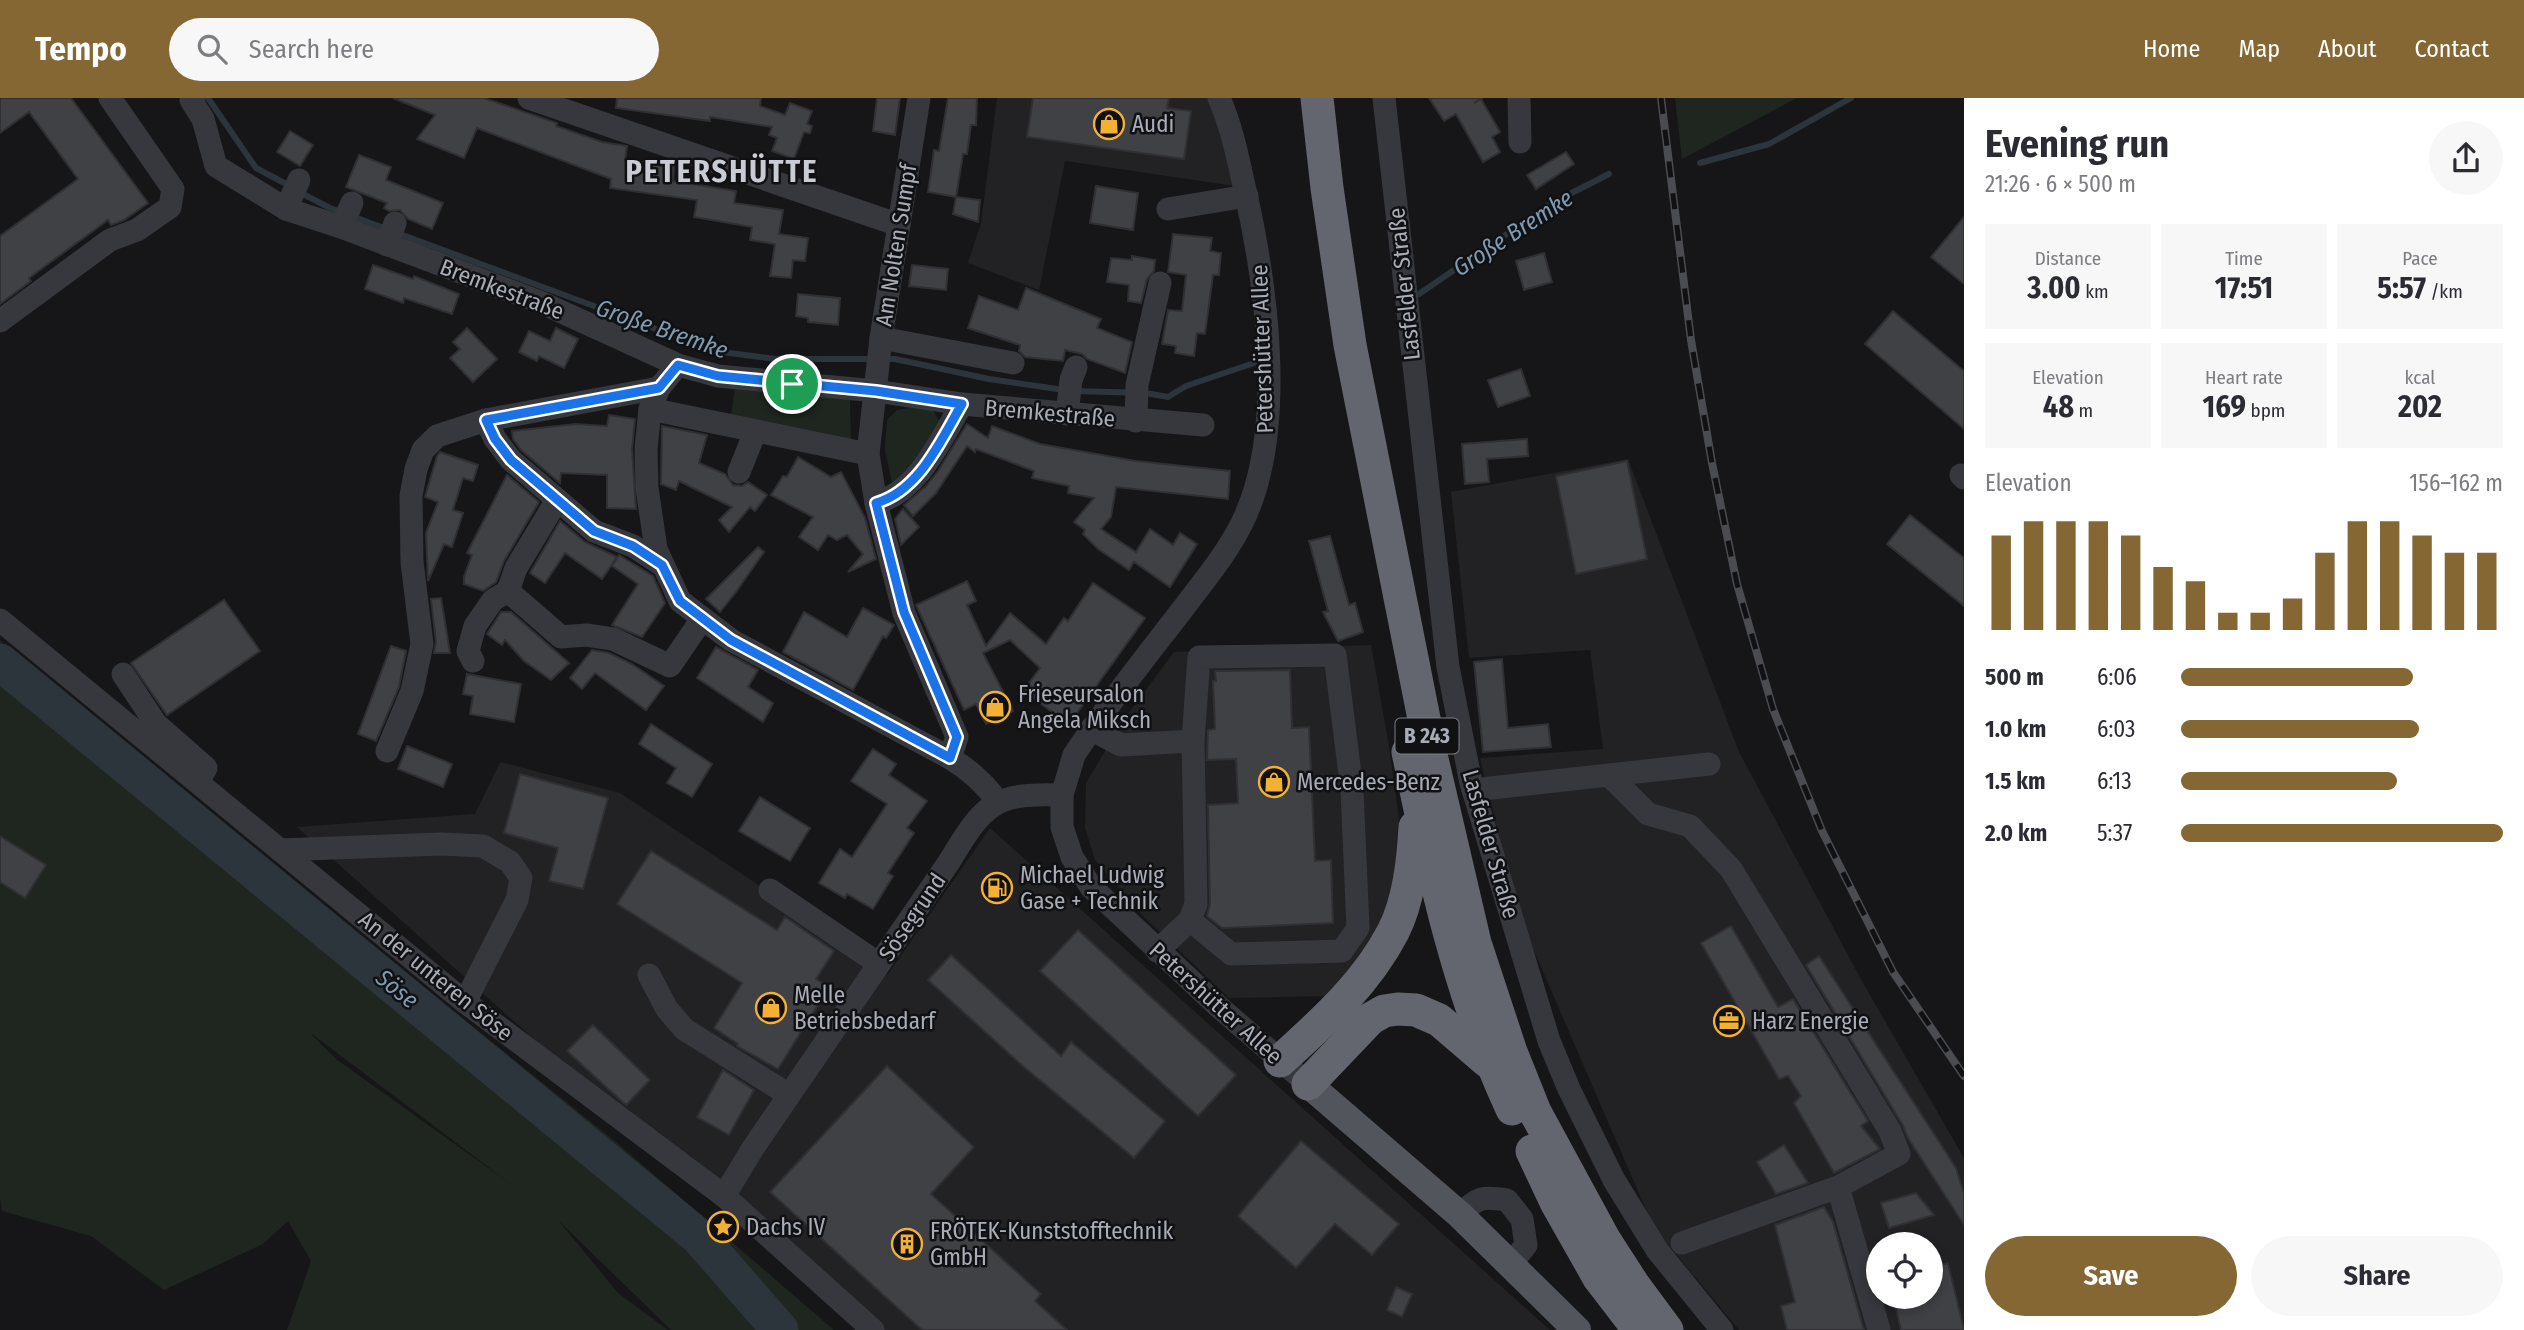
<!DOCTYPE html>
<meta charset="utf-8">
<style>
:root{--surface:#fff;--page:#f7f7f7;--text:#2b2b33;--muted:#7c7c81;--accent:#856733}
body{margin:0;font-family:"Fira Sans Condensed",sans-serif;background:var(--page);color:var(--text);height:100vh;display:flex;flex-direction:column;font-size:26px;white-space:nowrap}
*{box-sizing:border-box;margin:0}
p{font-size:23px;color:var(--muted)}
.icon{flex:none;width:38px;height:38px;fill:none;stroke:currentColor;stroke-width:2;stroke-linecap:round;stroke-linejoin:round}
.map{position:relative;flex:1;overflow:hidden}
.side{display:flex;flex-direction:column;background:var(--surface);width:560px}
.side>*{flex:none}
.buttons{position:absolute;left:1866px;top:1134px;display:grid;gap:14px}
.buttons a{display:grid;place-items:center;width:77px;height:77px;border-radius:50%;background:var(--surface);box-shadow:0 4px 10px #0003;font-size:35px}
.pin{position:absolute;display:grid;place-items:center;width:60px;height:60px;color:#fff;margin:-30px;border:4px solid #fff;border-radius:50%;box-shadow:0 2px 7px #0007}
.round{display:grid;place-items:center;flex:none;width:74px;height:74px;border-radius:37px;background:var(--page)}
.head{display:flex;align-items:center;justify-content:space-between;height:119px;padding:0 21px}
h1{font-size:38px;font-weight:700;line-height:52px}
.stats{display:grid;grid-template-columns:repeat(3,1fr);gap:10px;height:119px;padding:7px 21px}
.stats div{display:grid;align-content:center;border-radius:0px;background:var(--page);text-align:center}
.stats b{font-size:30px;font-weight:700}
.stats small{font-size:19px;font-weight:400}
.stats p{font-size:19px}
.chart{height:196px;padding:14px 21px}
.chart p{display:flex;justify-content:space-between}
.chart svg{width:100%;height:126px;margin-top:7px;stroke:var(--accent);stroke-width:6}
.button{display:flex;gap:14px;margin-top:auto;padding:14px 21px}
.button a{flex:1;height:80px;border-radius:42px;background:var(--accent);color:#fff;font-size:28px;font-weight:700;line-height:80px;text-align:center}
.button a+a{background:var(--page);color:var(--text)}
ul{padding:0 21px;list-style:none;font-size:23px}
li{display:grid;grid-template-columns:112px 84px 1fr;align-items:center;height:52px}
li i{height:18px;border-radius:9px;background:var(--accent)}
header{display:flex;align-items:center;gap:42px;box-sizing:border-box;height:98px;padding:0 35px;background:var(--accent);color:#fff}
header strong{font-size:33px}
nav{display:flex;gap:38px;margin-inline-start:auto;font-size:24px}
.search{width:490px;height:63px;background:var(--page);display:flex;align-items:center;gap:18px;box-sizing:border-box;padding:0 24px;border-radius:38px;color:var(--muted);font-size:26px}
main{display:flex;flex:1;min-height:0}
.map>svg:first-child{display:block}
</style>
<header>
<strong>Tempo</strong>
<div class="search"><svg class="icon" aria-label="search" viewBox="0 0 24 24"><circle cx="10" cy="10" r="6"/><path d="M15 15l6 6"/></svg>Search here</div>
<nav><a>Home</a><a>Map</a><a>About</a><a>Contact</a></nav>
</header>
<main>
<div class="map">
<svg width="1964" height="1232" viewBox="0 0 1964 1232">
<rect width="100%" height="100%" fill="#161618"/>
<g fill="#222225" fill-rule="evenodd">
<path d="M997,0h212l9,25 17,63 -170,-25 -26,129 -71,-27 13,-40z"/>
<path d="M1628,361l111,293 124,231 101,175v172h-225l-85,-102 -136,-314 -38,-156 123,-9 -13,-99 -121,8 -18,-166zM1878,1146h52v53h-52z"/>
<path d="M1371,547l17,95 11,78 -7,82 -28,60 -35,36 -100,2 -85,-81 -49,-57 -10,-32 1,-45 39,-65 49,-66z"/>
<path d="M500,664l120,31 251,167 17,14 102,-146 560,502h-691l-562,-503 178,-13z"/>
</g>
<g fill="#1e261f" fill-rule="evenodd">
<path d="M1675,0h122l-115,61z"/>
<path d="M735,289l115,13 1,47 -121,-25z"/>
<path d="M915,309h16l9,15 -28,52 -20,9 -7,-33 2,-30 10,-10z"/>
<path d="M0,542l59,53 557,449 218,188h-163l-113,-110 60,73 50,37h-381l24,-69 -23,-40 -25,23 -99,46 -73,-54 -89,-25 -2,-13zM312,937v-1l200,151 -176,-126z"/>
</g>
<g fill="none" stroke-linecap="round" stroke-linejoin="round">
<g stroke="#2c353c" stroke-width="6">
<path d="M208,0l48,70 34,18"/>
<path d="M1700,65l69,-19 82,-46"/>
<path d="M299,94l31,16 385,143 61,8h98"/>
<path d="M1419,196l133,-91 57,-29"/>
<path d="M885,261h10l94,20 75,11"/>
<path d="M1074,293l72,2 22,4 18,-11 68,-23"/>
</g>
<path stroke="#2c353c" stroke-width="37" d="M0,564l699,575 81,93"/>
</g>
<g fill="#404145" stroke="#303034" stroke-width="2">
<path d="M0,0h71l77,105 -24,17 -13,5 -3,-5 -79,58 2,3 -31,23v-68l78,-57 -49,-67 -29,21z"/>
<path d="M393,0h91l73,25 -1,3 46,16 25,4 -2,14 49,6 -1,15 63,10 -2,12 49,7 -4,24 29,4 -3,23 -12,-1 -2,18 -21,-2 5,-32 -25,-4 2,-13 -58,-10 3,-17 -87,-12 1,-9 -134,-51 -13,30 -47,-19 18,-24z"/>
<path d="M617,0h144l-1,8 25,9 5,-12 22,8 -5,13 5,2 -2,7 -6,-1 -10,27 -22,-8 5,-13 -8,-3 3,-8 -62,-10v4l-94,-13z"/>
<path d="M877,0h23l-5,37 -22,-4z"/>
<path d="M948,0h29l-1,27h-5l-4,29h-4l-7,43 -28,-5 6,-42 5,1z"/>
<path d="M1033,0h136l-2,10 24,3 -7,48 -157,-22z"/>
<path d="M1429,0h53l-8,5 7,-4 19,33 -8,5 8,15 -17,10 -27,-48 -12,7z"/>
<path d="M290,33l23,14 -13,21 -23,-14z"/>
<path d="M1566,54l8,12 -38,25 -9,-14z"/>
<path d="M359,57l32,12 -5,13 57,23 -11,26 -24,-10 -8,-9 -11,1 -5,-3 3,-5 -41,-16z"/>
<path d="M1096,88l42,7 -5,37 -43,-7z"/>
<path d="M956,99l24,3 -2,22 -25,-8z"/>
<path d="M1964,119v67l-33,-27z"/>
<path d="M1173,136l39,4 -2,13 11,2 -2,22h-6l-8,59 -8,-1 -3,23 -19,-3 1,-7 -14,-2 6,-34 14,1 4,-36 -18,-3z"/>
<path d="M1544,155l8,29 -28,8 -8,-29z"/>
<path d="M1132,158l23,4 -1,11 -7,8 -6,24 -13,-2 1,-16 -22,-3 4,-24 21,2z"/>
<path d="M373,167l40,14 1,-3 45,18 -7,20 -48,-16 -1,5 -38,-14z"/>
<path d="M912,167l36,4 -2,21 -37,-4z"/>
<path d="M1026,190l75,31 -4,9 35,14 -7,31 -38,-14 -5,-5 -17,-4 -2,11 -38,-4 -6,-6 1,-6 -52,-17 11,-32 39,14z"/>
<path d="M798,196l42,4 -2,27 -30,-3v-4l-12,-2z"/>
<path d="M1893,213l71,60v58l-99,-85z"/>
<path d="M467,230l30,31 -24,23 -23,-24 10,-9 -7,-7z"/>
<path d="M556,230l22,11 -14,29 -25,-12 -2,5 -18,-9 10,-21 21,10z"/>
<path d="M1521,271l9,27 -32,11 -10,-27z"/>
<path d="M609,317l26,4 -3,30 4,60 -29,-1v-33l-46,-2 -1,10 -39,-33 -8,-11 -1,-8 64,-7 31,2z"/>
<path d="M967,326l21,14 4,-12 48,18 96,17 94,10 -2,28 -112,-12 -5,30 -10,12 35,23 14,-23 23,16 7,-12 17,11 -27,43 -36,-25 -5,8 -31,-21 -15,-15 2,-4 -11,-8 20,-24 -26,-5 1,-7 -37,-8 2,-7 -58,-22 -1,3 -8,-6 -31,47 -23,23 -9,-11 22,-19 12,-15z"/>
<path d="M662,328l45,9 -8,28 26,11 8,11 9,1 6,-4 19,13 -12,16 -5,-4 -21,25 -10,-12 13,-13 -53,-26 -3,9 -15,-6z"/>
<path d="M1527,341l1,17 -41,3 2,23 -24,2 -3,-40z"/>
<path d="M440,354l38,13 -5,16 -10,-3 -10,32 10,3 -11,34 -8,-3 -16,37 -2,-48 12,-31 -13,-5 12,-41z"/>
<path d="M798,359l33,20 10,-5 24,46 11,41 -28,13 15,-18 -16,-19 -10,5 -9,-5 -10,15 -19,-13 14,-20 -42,-22 12,-19 4,1z"/>
<path d="M1627,363l20,98 -71,15 -20,-98z"/>
<path d="M507,377l32,27 -35,59 -8,21 -13,9 -19,-7v-7l8,-22 -5,-2z"/>
<path d="M903,411l16,18 -18,18 -6,-26z"/>
<path d="M1910,417l54,43v48l-77,-62z"/>
<path d="M560,423l25,21 32,15 -15,22 -37,-26 -20,30 -15,-10z"/>
<path d="M1330,438l19,69 6,-2 8,29 -25,9 -15,-29 5,-1 -19,-70z"/>
<path d="M758,449l6,5 -28,40 -16,20 -14,-13z"/>
<path d="M619,457l34,21 12,27 -23,34 -30,-12 26,-41 -26,-18z"/>
<path d="M967,483l9,20 -9,4 19,41 24,-33 36,31 18,-26 4,3 25,-38 52,35 -76,106 -46,-33 17,-23 -30,-28 -27,13 30,58 -27,13 -10,-20 -12,6 -48,-105z"/>
<path d="M441,500l9,55h-16l2,-11 -5,-43z"/>
<path d="M224,502l36,51 -93,64 -36,-52z"/>
<path d="M863,510l31,17 -8,13 -3,-2 -30,54 -70,-38 21,-40 43,25z"/>
<path d="M501,514h10l58,51 -18,17 -27,-19 -19,-21 -3,5 -15,-11z"/>
<path d="M391,548l15,5 -7,36 -23,54 -18,-7z"/>
<path d="M716,549l42,23 -10,17 25,16 -10,19 -66,-44z"/>
<path d="M592,552l17,3 23,11 32,22 -18,24 -51,-37 -13,16 -12,-11z"/>
<path d="M1502,561l6,69 40,-4 3,23 -68,5 -9,-90z"/>
<path d="M1290,572l2,58 17,-1 6,134 16,-1 2,63 -111,5 -15,-12 3,-12 -2,-99 30,-2 -2,-44 -29,1 1,-30 7,-1 -2,-48h3l-1,-10z"/>
<path d="M467,576l54,10 -7,38 -44,-8 3,-18 -10,-2z"/>
<path d="M651,626l61,40 -20,33 -25,-14 9,-15 -37,-24z"/>
<path d="M407,648l45,18 -9,23 -45,-18z"/>
<path d="M873,651l23,15 -7,11 38,26 -20,27 7,5 -26,40 5,3 -20,33 -26,-15 -2,4 -26,-15 21,-34 12,8 35,-53 -36,-23z"/>
<path d="M520,676l88,24 -25,91 -34,-8 9,-33 -54,-15z"/>
<path d="M760,699l50,31 -20,33 -51,-30z"/>
<path d="M0,738l46,29 -21,33 -25,-16z"/>
<path d="M651,753l126,79 8,-13 49,34 -18,28 13,8 -51,82 -41,-23 1,-2 -24,-16 28,-45 -125,-79z"/>
<path d="M1731,828l47,81 15,-8 75,122 -7,5 19,23 -46,24 -40,-70 7,-7 -13,-20 -9,3 -78,-136z"/>
<path d="M1078,832l158,145 -38,41 -158,-145z"/>
<path d="M951,857l110,101 10,-14 94,79 -31,37 -110,-91 -96,-87z"/>
<path d="M1819,858l137,212 8,26v31l-56,-87 -6,-14 -96,-159z"/>
<path d="M593,927l57,55 -24,25 -59,-54z"/>
<path d="M887,968l87,81 -43,47 110,100 -6,7 32,29h-145l-152,-138z"/>
<path d="M723,972l31,20 -25,45 -32,-18z"/>
<path d="M1301,1043l98,83 -27,31 -37,-31 -39,44 -58,-52z"/>
<path d="M1784,1047l24,38 -32,11 -19,-32z"/>
<path d="M1916,1095l18,22 -45,13 -8,-25z"/>
<path d="M1824,1109l9,15 31,108h-77l-6,-24 14,-4 -20,-77z"/>
<path d="M1948,1165l16,67h-63l-8,-33h37v-29z"/>
<path d="M1396,1189l16,7 -10,23 -15,-7z"/>
</g>
<g fill="none" stroke-linecap="round" stroke-linejoin="round">
<g stroke="#37383d" stroke-width="23">
<path d="M194,0l-3,2 12,19 13,47 70,43 55,18 199,75 138,63 40,11 158,15 86,13 241,21"/>
<path d="M529,0l370,127"/>
<path d="M919,0l-38,240 -13,116 8,49 28,110 53,124 -7,21"/>
<path d="M1219,0c13,29 19,61 26,92 22,97 42,242 -3,333 -16,32 -39,59 -60,87 -37,48 -75,95 -108,145l-12,40v32l10,30 19,30 128,120 89,77"/>
<path d="M1384,0l64,569 23,116 78,258 20,48 45,91 43,70 65,80"/>
<path d="M1519,0l1,44"/>
<path d="M286,111l13,-29"/>
<path d="M1168,111l79,-13"/>
<path d="M341,129l11,-24"/>
<path d="M387,147l8,-22"/>
<path d="M0,223l110,-81 27,-10 33,-23 3,-18 -63,-91"/>
<path d="M881,240l132,25"/>
<path d="M678,267l-19,23 -9,21 -4,40 1,39 9,61 24,52 51,39 219,118c20,12 35,26 48,44"/>
<path d="M650,311l218,45"/>
<path d="M1067,316l4,-34 5,-13"/>
<path d="M486,322l9,19 16,21 83,71 39,15 29,19"/>
<path d="M1136,323l1,-36 23,-102"/>
<path d="M739,374l16,-40"/>
<path d="M1961,377l3,3"/>
<path d="M557,402l-41,68 -8,23 53,46 25,-2 27,4 57,27 32,-47"/>
<path d="M876,405c43,-12 64,-63 86,-99"/>
<path d="M0,522l465,382 259,194 149,134"/>
<path d="M473,563l-5,-10 7,-25 18,-26 15,-9"/>
<path d="M123,576l33,50 50,44 -8,14"/>
<path d="M1091,631l30,16 72,-4 3,163 -6,16 -33,31"/>
<path d="M387,653l25,-60 10,-47 -10,-82 -1,-66 5,-27 7,-19 14,-14 49,-16 173,-32"/>
<path d="M1609,677l39,39 42,12 41,43 159,262 9,23 -61,33 41,143"/>
<path d="M1473,692l236,-26"/>
<path d="M280,752l161,-6 42,2 27,16 11,16 -4,22 -52,102"/>
<path d="M770,792l109,74"/>
<path d="M1190,822l41,34 111,-3 16,-23 -6,-138 -17,-135 -136,2 -6,84"/>
<path d="M649,877l18,34 17,20 105,66"/>
<path d="M724,1098l29,-48 196,-286c34,-56 43,-70 113,-67"/>
<path d="M1460,1117c17,-18 23,-19 47,-15l15,19 4,26 -15,19"/>
<path d="M1682,1145l156,-56"/>
</g>
<path stroke="#53555c" stroke-width="28" d="M1308,986l152,131 117,115"/>
<g stroke="#63666e" stroke-width="33">
<path d="M1317,0l10,90 23,157 82,414 43,184 36,109 24,60 69,127 29,45 34,46"/>
<path d="M1408,654c25,122 51,243 104,357"/>
<path d="M1280,963c43,-39 86,-77 113,-129 16,-31 20,-71 22,-105"/>
<path d="M1308,986l62,-65 14,-8 14,-2 18,1 23,10 49,42"/>
<path d="M1532,1053l24,51 43,76 40,52"/>
</g>
<g stroke="#4a4c52" stroke-width="8">
<path id="rail" d="M1661,0l30,242 21,123 25,121 36,125 49,122 71,141 71,104"/>
</g>
<use href="#rail" stroke="#111113" stroke-width="5" stroke-dasharray="16" stroke-linecap="butt"/>
</g>
<g fill="none" stroke-linecap="round" stroke-linejoin="round">
<g stroke="#fff" stroke-width="14">
<path id="route" d="M678,267l40,11 158,15 86,13c-21,36 -43,87 -86,99l28,109 53,125 -7,21 -219,-118 -51,-39 -18,-36 -29,-19 -39,-15 -83,-71 -16,-21 -9,-19 173,-32z"/>
</g>
<use href="#route" stroke="#1a73e8" stroke-width="9"/>
</g>
<defs>
<g id="shop-ring" transform="scale(1.575)"><circle r="9.5" fill="#111113" stroke="#f2b134" stroke-width="1.5"/><path d="M-5-2.5h2.3a2.7 3.5 0 0 1 5.4 0H5L5.5 6h-11ZM-1.5-2.5h3a1.5 2.3 0 0 0-3 0Z" fill="#f2b134"/></g>
<g id="fuel-ring" transform="scale(1.575)"><circle r="9.5" fill="#111113" stroke="#f2b134" stroke-width="1.5"/><path d="M-5.5-6h7V0h2V4h1.3V-2.5L3-4.5l.8-.8L6-3V5H2.5V1h-1V6h-7ZM-4.2-4.7v3.2H.2V-4.7Z" fill="#f2b134"/></g>
<g id="office-ring" transform="scale(1.575)"><circle r="9.5" fill="#111113" stroke="#f2b134" stroke-width="1.5"/><path d="M-6-3h4V-5.5h4V-3h4V5H-6ZM-1-4.5V-3h2v-1.5ZM-6 0V1H6V0Z" fill="#f2b134"/></g>
<g id="sight-ring" transform="scale(1.575)"><circle r="9.5" fill="#111113" stroke="#f2b134" stroke-width="1.5"/><path d="M0-6L1.8-2.2L6-1.7L2.9 1.2L3.7 5.4L0 3.3L-3.7 5.4L-2.9 1.2L-6-1.7L-1.8-2.2Z" fill="#f2b134"/></g>
<g id="building-ring" transform="scale(1.575)"><circle r="9.5" fill="#111113" stroke="#f2b134" stroke-width="1.5"/><path d="M-4-6H4V6H1V3H-1V6H-4ZM-2.5-4.3h1.7v1.8h-1.7ZM.8-4.3h1.7v1.8H.8ZM-2.5-1h1.7V.8h-1.7ZM.8-1h1.7V.8H.8Z" fill="#f2b134"/></g>
</defs>
<g fill-rule="evenodd">
<use href="#shop-ring" x="1109" y="26"/>
<use href="#shop-ring" x="995" y="609"/>
<use href="#shop-ring" x="1274" y="684"/>
<use href="#fuel-ring" x="997" y="790"/>
<use href="#shop-ring" x="771" y="910"/>
<use href="#office-ring" x="1729" y="923"/>
<use href="#sight-ring" x="723" y="1129"/>
<use href="#building-ring" x="907" y="1146"/>
</g>
<g text-anchor="middle" stroke-width="5" stroke-linejoin="round" paint-order="stroke">
<rect fill="#111113" stroke="#7b7e86" stroke-width="2" x="1395.5" y="620.5" width="63" height="35" rx="5"/>
<g font-size="21" font-weight="bold" fill="#a8adb8">
<text x="1427" y="645">B 243</text>
</g>
<g font-size="23" fill="#a8adb8" stroke="#111113" text-anchor="start">
<text x="1132" y="34">Audi</text>
<text x="1018" y="604">Frieseursalon<tspan x="1018" dy="26">Angela Miksch</tspan></text>
<text x="1297" y="692">Mercedes-Benz</text>
<text x="1020" y="785">Michael Ludwig<tspan x="1020" dy="26">Gase + Technik</tspan></text>
<text x="794" y="905">Melle<tspan x="794" dy="26">Betriebsbedarf</tspan></text>
<text x="1752" y="931">Harz Energie</text>
<text x="746" y="1137">Dachs IV</text>
<text x="930" y="1141">FRÖTEK-Kunststofftechnik<tspan x="930" dy="26">GmbH</tspan></text>
</g>
<g font-size="23" fill="#a8adb8" stroke="#111113">
<text transform="translate(896 147) rotate(-81)" y="8">Am Nolten Sumpf</text>
<text transform="translate(1404 186) rotate(-96)" y="8">Lasfelder Straße</text>
<text transform="translate(502 191) rotate(21)" y="8">Bremkestraße</text>
<text transform="translate(1262 251) rotate(-92)" y="8">Petershütter Allee</text>
<text transform="translate(1050 315) rotate(5)" y="8">Bremkestraße</text>
<text transform="translate(1491 746) rotate(74)" y="8">Lasfelder Straße</text>
<text transform="translate(912 819) rotate(-56)" y="8">Sösegrund</text>
<text transform="translate(436 878) rotate(39)" y="8">An der unteren Söse</text>
<text transform="translate(1216 905) rotate(42)" y="8">Petershütter Allee</text>
</g>
<g font-size="24" font-style="italic" fill="#7f9bb3" stroke="#111113">
<text transform="translate(1513 135) rotate(-33)" y="8">Große Bremke</text>
<text transform="translate(662 231) rotate(19)" y="8">Große Bremke</text>
<text transform="translate(397 891) rotate(39)" y="8">Söse</text>
</g>
<g font-size="30" font-weight="bold" letter-spacing="2" fill="#c9ccd4" stroke="#111113">
<text x="722" y="84">PETERSHÜTTE</text>
</g>
</g>
</svg>
<div class="buttons">
<a><svg class="icon" aria-label="locate" viewBox="0 0 24 24"><circle cx="12" cy="12" r="6"/><path d="M12 2v4M12 18v4M2 12h4M18 12h4"/></svg></a>
</div>
<div class="pin" style="left:792px;top:286px;background:#1e9e55"><svg class="icon" aria-label="arrive" viewBox="0 0 24 24"><path d="M6 21V4h12l-3 4 3 4H6"/></svg></div>
</div>
<section class="side">
<div class="head"><div><h1>Evening run</h1><p>21:26 · 6 × 500 m</p></div><a class="round"><svg class="icon" aria-label="share" viewBox="0 0 24 24"><path d="M12 15V3M7 8l5-5 5 5M5 13v7h14v-7"/></svg></a></div>
<div class="stats">
<div><p>Distance</p><b>3.00<small> km</small></b></div>
<div><p>Time</p><b>17:51</b></div>
<div><p>Pace</p><b>5:57<small> /km</small></b></div>
</div>
<div class="stats">
<div><p>Elevation</p><b>48<small> m</small></b></div>
<div><p>Heart rate</p><b>169<small> bpm</small></b></div>
<div><p>kcal</p><b>202</b></div>
</div>
<div class="chart"><p><span>Elevation</span>156–162 m</p>
<svg viewBox="0 0 160 44" preserveAspectRatio="none"><path d="M5 44V11M15 44V6M25 44V6M35 44V6M45 44V11M55 44V22M65 44V27M75 44V38M85 44V38M95 44V33M105 44V17M115 44V6M125 44V6M135 44V11M145 44V17M155 44V17"/></svg>
</div>
<ul>
<li><b>500 m</b>6:06<i style="width:72%"></i></li>
<li><b>1.0 km</b>6:03<i style="width:74%"></i></li>
<li><b>1.5 km</b>6:13<i style="width:67%"></i></li>
<li><b>2.0 km</b>5:37<i style="width:100%"></i></li>
</ul>
<div class="button"><a>Save</a><a>Share</a></div>
</section>
</main>
